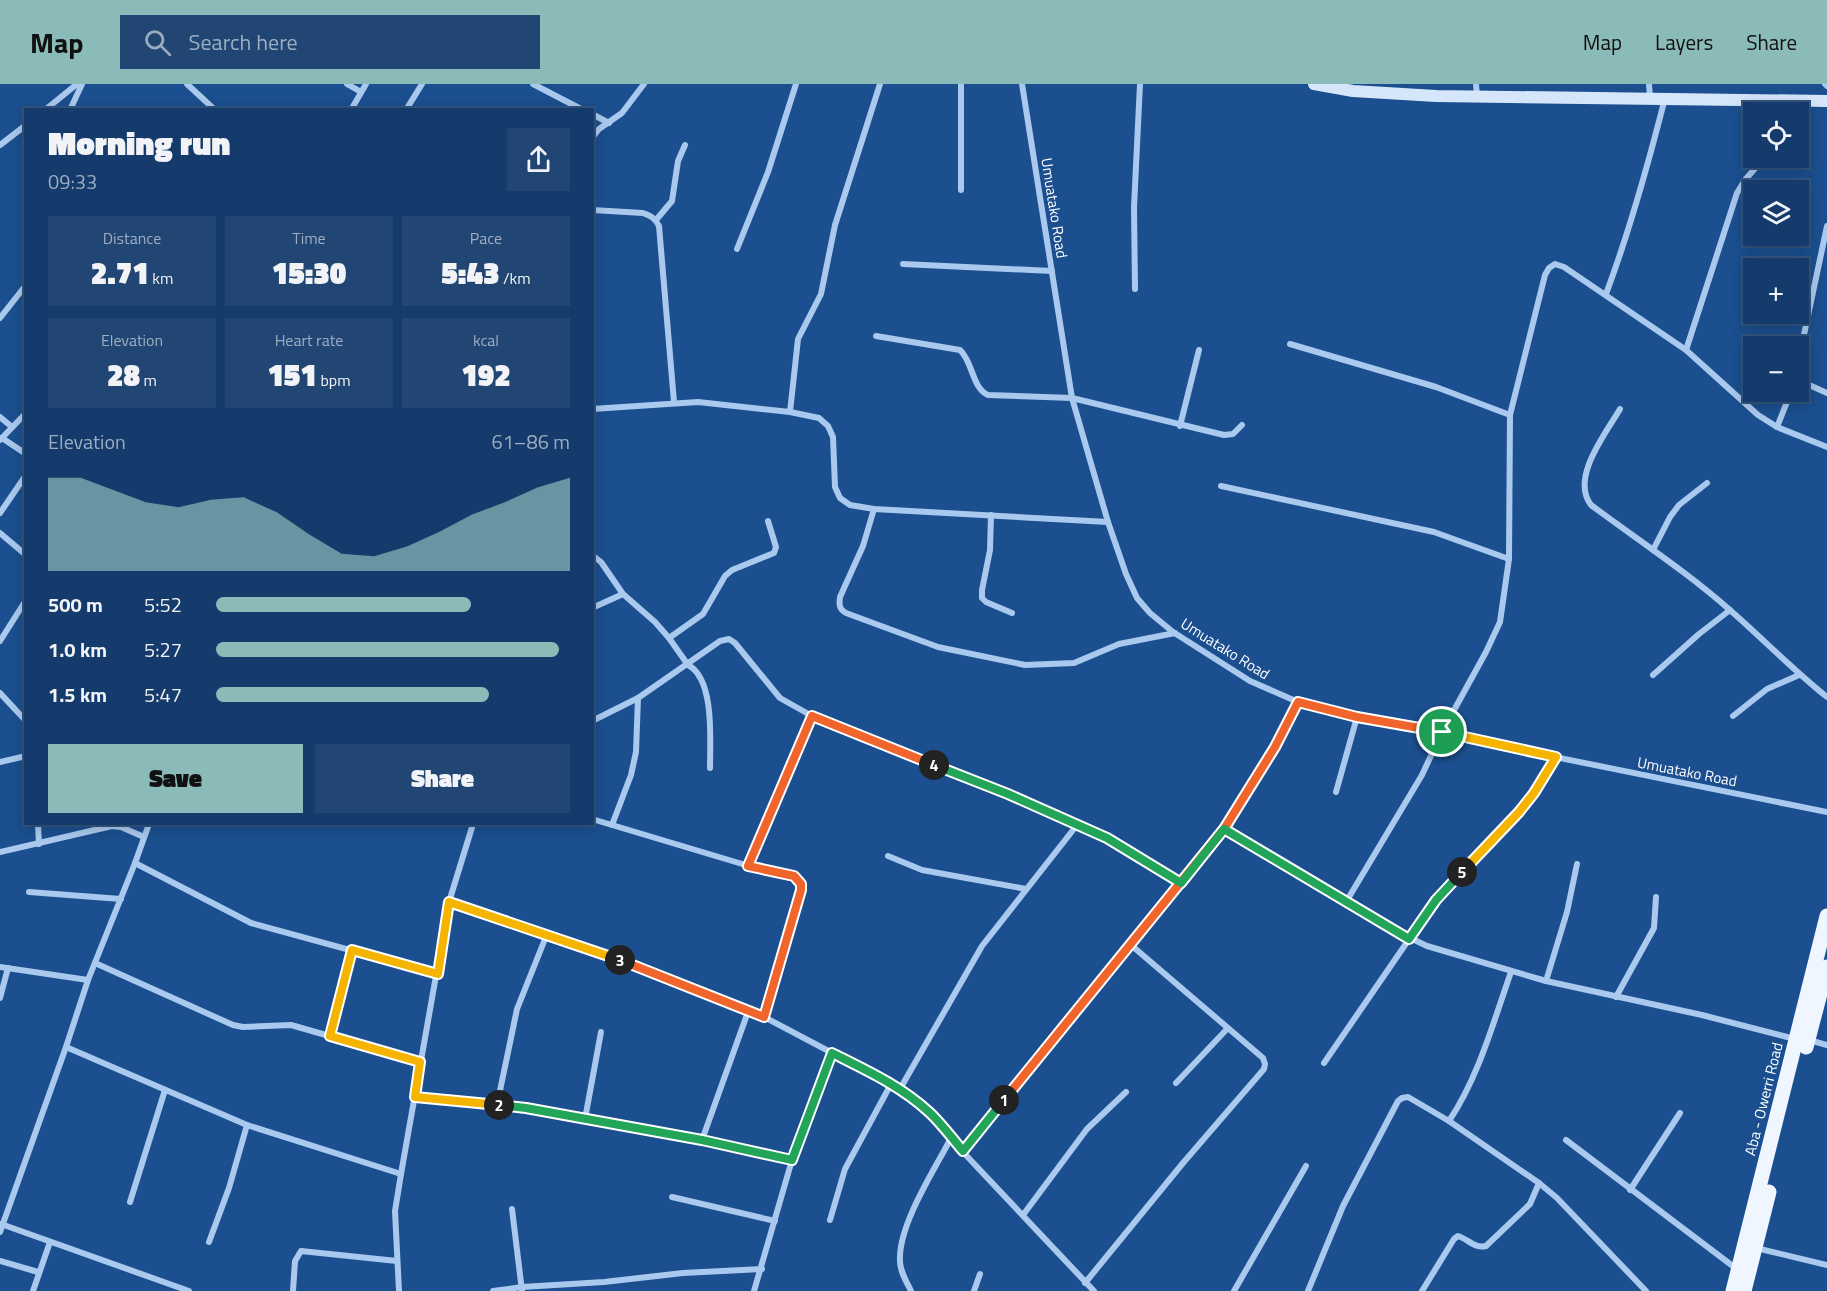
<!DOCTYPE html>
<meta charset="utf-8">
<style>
:root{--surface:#143b6b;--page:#214673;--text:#f1f3f6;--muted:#9dadc1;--line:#33557e;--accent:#8bbbb9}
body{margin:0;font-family:"Titillium Web",sans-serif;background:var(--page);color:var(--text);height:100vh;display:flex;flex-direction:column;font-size:22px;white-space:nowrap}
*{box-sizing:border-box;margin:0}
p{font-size:20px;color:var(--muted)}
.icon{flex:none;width:33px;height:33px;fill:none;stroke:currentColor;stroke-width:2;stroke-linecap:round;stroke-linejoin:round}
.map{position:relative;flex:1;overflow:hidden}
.sheet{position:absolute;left:24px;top:24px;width:570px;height:717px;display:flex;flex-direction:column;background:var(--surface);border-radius:0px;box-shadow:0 3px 15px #0003,0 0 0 2px var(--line)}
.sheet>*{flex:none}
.buttons{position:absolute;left:1743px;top:18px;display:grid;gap:12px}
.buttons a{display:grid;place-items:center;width:66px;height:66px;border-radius:0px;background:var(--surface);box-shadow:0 3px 15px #0003,0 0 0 2px var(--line);font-size:30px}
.pin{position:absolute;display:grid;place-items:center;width:51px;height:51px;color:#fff;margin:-26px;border:3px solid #fff;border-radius:50%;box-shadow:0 2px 6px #0007}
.km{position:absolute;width:30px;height:30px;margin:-15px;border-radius:50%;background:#222;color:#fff;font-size:16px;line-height:30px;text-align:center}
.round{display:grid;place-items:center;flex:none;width:63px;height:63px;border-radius:0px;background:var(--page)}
.overview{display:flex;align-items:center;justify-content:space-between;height:102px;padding:0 24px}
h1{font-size:33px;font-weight:800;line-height:45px}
.metrics{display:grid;grid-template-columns:repeat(3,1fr);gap:9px;height:102px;padding:6px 24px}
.metrics div{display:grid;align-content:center;border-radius:0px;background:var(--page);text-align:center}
.metrics b{font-size:30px;font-weight:800}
.metrics small{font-size:16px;font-weight:400}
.metrics p{font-size:16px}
.chart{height:168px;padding:12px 24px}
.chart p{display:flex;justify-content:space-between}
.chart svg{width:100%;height:108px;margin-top:6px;fill:var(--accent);opacity:.7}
.button{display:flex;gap:12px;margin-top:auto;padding:12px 24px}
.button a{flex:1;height:69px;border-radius:0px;background:var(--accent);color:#111;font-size:24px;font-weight:800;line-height:69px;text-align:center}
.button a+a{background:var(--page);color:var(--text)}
ul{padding:0 24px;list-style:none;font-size:20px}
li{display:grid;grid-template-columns:96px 72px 1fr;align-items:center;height:45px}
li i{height:15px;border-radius:8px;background:var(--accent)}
header{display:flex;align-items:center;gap:36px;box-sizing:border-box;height:84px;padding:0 30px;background:var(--accent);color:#111}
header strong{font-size:28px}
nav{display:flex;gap:33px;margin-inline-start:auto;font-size:21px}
.search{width:420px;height:54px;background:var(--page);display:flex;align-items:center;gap:15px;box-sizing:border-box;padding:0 21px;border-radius:0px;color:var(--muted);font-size:22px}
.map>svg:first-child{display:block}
</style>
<header>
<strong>Map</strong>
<div class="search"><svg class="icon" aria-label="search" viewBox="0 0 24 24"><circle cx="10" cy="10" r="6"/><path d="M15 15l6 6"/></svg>Search here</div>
<nav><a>Map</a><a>Layers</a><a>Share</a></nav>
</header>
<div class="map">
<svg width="1827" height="1207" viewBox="0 0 1827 1207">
<rect width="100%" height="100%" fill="#1b4f8f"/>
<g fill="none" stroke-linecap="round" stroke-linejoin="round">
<g stroke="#a9c9ee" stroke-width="6">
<path d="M187,0l28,26"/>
<path d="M347,0l14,8"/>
<path d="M533,0l50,26"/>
<path d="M961,0v106"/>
<path d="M1022,0l50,314 36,124 18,52 11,24 13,15 23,19 77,49 48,21 59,15 470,95"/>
<path d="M1476,0l1,12"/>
<path d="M1649,0l1,13"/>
<path d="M1825,0l2,2"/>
<path d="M45,26l32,-26"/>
<path d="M70,26l12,-26"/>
<path d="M351,26l15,-26"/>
<path d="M406,26l16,-26"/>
<path d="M1784,28l3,-12"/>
<path d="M592,30l17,9"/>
<path d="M592,54l7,-9 23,-16 22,-29"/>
<path d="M0,61l26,-20"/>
<path d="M592,126l51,3c8,3 12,5 16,13l15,176"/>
<path d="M656,136l16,-19 6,-40 7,-16"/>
<path d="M737,165l31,-77 28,-88"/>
<path d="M903,180l149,7"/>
<path d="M1135,205l-1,-82 6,-123"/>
<path d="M1606,210c24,-64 42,-129 59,-196"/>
<path d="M0,234l26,-33"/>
<path d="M876,252l84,14c13,12 12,38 28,45l84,3 152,37 9,-1 9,-9"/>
<path d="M1290,260l146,43 74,28"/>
<path d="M1686,266l51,-157 8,-13 19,-22"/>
<path d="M1798,279l29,-137"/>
<path d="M1798,296l29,13"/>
<path d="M592,325l106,-7 92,10 29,6 9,8 5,11 2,50 5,11 10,7 24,4 234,13"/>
<path d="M1620,325c-14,24 -50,69 -29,96 47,35 96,67 140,106 32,28 62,59 96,86"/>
<path d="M790,328l8,-73 23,-45 14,-69 45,-141"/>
<path d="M0,333l12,10"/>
<path d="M1180,342l19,-76"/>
<path d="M1777,343l14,-35"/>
<path d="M2,354l24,16"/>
<path d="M0,356l26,-27"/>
<path d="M1221,402l213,46 75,27"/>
<path d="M874,425l-11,37 -23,51c-1,8 -1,12 6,16l92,34 87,18 49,-2 45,-19 56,-11"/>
<path d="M0,429l26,-38"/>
<path d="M991,431l-1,35 -8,40v8l4,4 26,11"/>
<path d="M0,449l26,22"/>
<path d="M1653,466l17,-33 9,-12 28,-22"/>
<path d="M592,471l9,7 22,32 32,28 14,16 19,27c27,14 22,76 22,103"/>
<path d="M592,524l31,-14"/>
<path d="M669,554l34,-24 22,-38 7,-6 42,-17 2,-6 -8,-26"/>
<path d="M0,557l26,-41"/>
<path d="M1653,591l46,-41 31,-24"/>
<path d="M0,609l26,28"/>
<path d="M1733,632l34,-27 32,-14"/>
<path d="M592,637l46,-23 82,-57 9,-2 6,4 45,55 32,18c98,40 199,75 295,122 25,13 50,29 74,45"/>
<path d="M0,678l26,-6"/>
<path d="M1336,708l21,-75"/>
<path d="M592,735l157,47 45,10 7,7 1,7 -38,126"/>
<path d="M38,740l1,20"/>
<path d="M612,741l19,-50 5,-23 2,-54"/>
<path d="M1224,745l72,41 93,58 38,18 119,35 156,34 93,24"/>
<path d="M0,768l112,-26 9,1 23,10"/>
<path d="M888,772l34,14 104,19"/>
<path d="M135,779l116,60 187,51"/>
<path d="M749,782l63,-150"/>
<path d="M29,808l92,7"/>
<path d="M449,818l98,32 116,41 86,34 142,75 40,29 31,38 132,140"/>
<path d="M1346,818l76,-127 20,-43 44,-80 14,-30 9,-63 1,-144 35,-140 4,-7 6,-4 9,3 122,83 72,65 19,12 50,20"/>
<path d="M95,879l138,62 10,2 48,-2 129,37"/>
<path d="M0,883l88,13"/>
<path d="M1546,897l21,-69 10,-48"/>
<path d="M1616,913l38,-69 2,-31"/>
<path d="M0,914l8,-30"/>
<path d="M330,952l22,-86"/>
<path d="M1809,956l18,5"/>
<path d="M66,963l181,78 154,49"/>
<path d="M1324,979l112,-163 83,-88 15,-19 22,-36"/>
<path d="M1176,999l51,-54"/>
<path d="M900,1005l82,-143 95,-121"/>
<path d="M415,1013l111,11 176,32 90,20"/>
<path d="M497,1021l20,-96 30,-75"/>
<path d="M585,1035l16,-87"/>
<path d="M1449,1037c30,-45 44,-98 62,-149"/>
<path d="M702,1056l47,-131"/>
<path d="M1566,1056l172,130"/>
<path d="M962,1067l262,-322 51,-82 23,-45"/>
<path d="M1630,1106l50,-77"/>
<path d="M672,1113l103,24"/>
<path d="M130,1118l35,-112"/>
<path d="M512,1125l10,82"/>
<path d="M1023,1131l64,-86 39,-37"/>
<path d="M830,1136l15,-51 46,-85"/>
<path d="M1,1140l188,67"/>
<path d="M0,1148l66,-185 22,-67 47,-117 14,-39"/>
<path d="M209,1158l20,-54 18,-63"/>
<path d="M1756,1164l71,17"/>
<path d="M0,1177l38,11"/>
<path d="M1085,1199l98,-120 81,-94 1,-5 -2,-6 -132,-113"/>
<path d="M33,1207l17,-49"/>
<path d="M293,1207l2,-30 6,-10 96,10"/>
<path d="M399,1207l-4,-80 6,-37 48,-272 24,-78"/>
<path d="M493,1207l29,-4 82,-5 79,-9 79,-4"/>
<path d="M754,1207l38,-131 41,-107"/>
<path d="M911,1207c-5,-10 -11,-20 -11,-30 -2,-36 35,-92 51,-123"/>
<path d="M974,1207l6,-17"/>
<path d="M1234,1207l72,-125"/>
<path d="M1308,1207l35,-85 55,-105 4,-3 6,-1 41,24 90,62 18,15 89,93"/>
<path d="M1422,1207l32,-52 4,-3c10,3 17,13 28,10l44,-42 9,-21"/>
</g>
<path stroke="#d6e6fa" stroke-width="12" d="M1314,0l39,7 83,5 391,5"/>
<g stroke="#f0f6ff" stroke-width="15">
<path d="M1806,963l21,-80"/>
<path d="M1733,1207l94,-375"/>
<path d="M1744,1207l25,-99"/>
</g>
</g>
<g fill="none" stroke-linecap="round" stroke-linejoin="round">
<g stroke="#fff" stroke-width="12">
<path id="split-1" d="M1004,1016l220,-271 51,-82 23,-45 59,15 85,15"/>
</g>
<g stroke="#fff" stroke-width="12">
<path id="split-2" d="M499,1021l27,3 176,32 90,20 40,-107c34,17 69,33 97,59 12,11 23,26 34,39l41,-51"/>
</g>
<g stroke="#fff" stroke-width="12">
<path id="split-3" d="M499,1021l-84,-8 5,-35 -90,-26 22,-86 86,24 11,-72 171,58"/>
</g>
<g stroke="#fff" stroke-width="12">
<path id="split-4" d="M620,876l144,57 37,-127v-6l-7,-8 -46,-10 64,-150 122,49"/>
</g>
<g stroke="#fff" stroke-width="12">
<path id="split-5" d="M934,681l74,29 99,44 74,45 43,-54 185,110 27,-39 26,-28"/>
</g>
<g stroke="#fff" stroke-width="12">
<path id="split-6" d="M1442,648l114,25 -22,36 -15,19 -57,60"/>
</g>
<use href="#split-1" stroke="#f0652b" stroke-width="8"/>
<use href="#split-2" stroke="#22a559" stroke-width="8"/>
<use href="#split-3" stroke="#f5b400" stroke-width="8"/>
<use href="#split-4" stroke="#f0652b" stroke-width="8"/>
<use href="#split-5" stroke="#22a559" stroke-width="8"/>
<use href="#split-6" stroke="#f5b400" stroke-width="8"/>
</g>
<g text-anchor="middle" stroke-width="6" stroke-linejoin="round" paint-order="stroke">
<g font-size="15" fill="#fff" stroke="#1b4f8f">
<text transform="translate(1054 124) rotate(81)" y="5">Umuatako Road</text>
<text transform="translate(1225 565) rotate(32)" y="5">Umuatako Road</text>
<text transform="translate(1687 688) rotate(11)" y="5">Umuatako Road</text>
<text transform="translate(1764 1015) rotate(-76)" y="5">Aba - Owerri Road</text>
</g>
</g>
</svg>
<div class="buttons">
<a><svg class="icon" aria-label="locate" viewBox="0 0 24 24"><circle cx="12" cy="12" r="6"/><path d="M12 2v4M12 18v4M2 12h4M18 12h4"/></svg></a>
<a><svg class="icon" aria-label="layers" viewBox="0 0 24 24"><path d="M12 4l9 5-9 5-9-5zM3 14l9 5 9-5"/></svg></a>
<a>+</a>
<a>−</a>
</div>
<div class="pin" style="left:1442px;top:648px;background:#1e9e55"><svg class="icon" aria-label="arrive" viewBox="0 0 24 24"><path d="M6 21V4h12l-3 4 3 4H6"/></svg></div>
<b class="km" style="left:1004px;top:1016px">1</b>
<b class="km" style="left:499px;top:1021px">2</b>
<b class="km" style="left:620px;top:876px">3</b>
<b class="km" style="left:934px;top:681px">4</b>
<b class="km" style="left:1462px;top:788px">5</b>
<section class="sheet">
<div class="overview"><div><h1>Morning run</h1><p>09:33</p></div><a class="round"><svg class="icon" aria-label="share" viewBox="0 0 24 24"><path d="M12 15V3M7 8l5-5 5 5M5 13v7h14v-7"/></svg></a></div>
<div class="metrics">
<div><p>Distance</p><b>2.71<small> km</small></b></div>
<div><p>Time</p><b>15:30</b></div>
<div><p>Pace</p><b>5:43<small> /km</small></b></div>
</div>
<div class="metrics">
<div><p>Elevation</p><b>28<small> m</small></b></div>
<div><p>Heart rate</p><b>151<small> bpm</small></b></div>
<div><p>kcal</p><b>192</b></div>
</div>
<div class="chart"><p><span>Elevation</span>61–86 m</p>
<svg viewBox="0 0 160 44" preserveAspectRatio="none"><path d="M0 44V6L10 6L20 11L30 16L40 18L50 15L60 14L70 20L80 29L90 37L100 38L110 34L120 28L130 21L140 16L150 10L160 6V44z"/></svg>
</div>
<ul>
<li><b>500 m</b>5:52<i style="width:72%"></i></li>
<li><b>1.0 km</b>5:27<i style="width:97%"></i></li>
<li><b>1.5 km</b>5:47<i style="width:77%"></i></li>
</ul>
<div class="button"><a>Save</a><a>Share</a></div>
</section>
</div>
